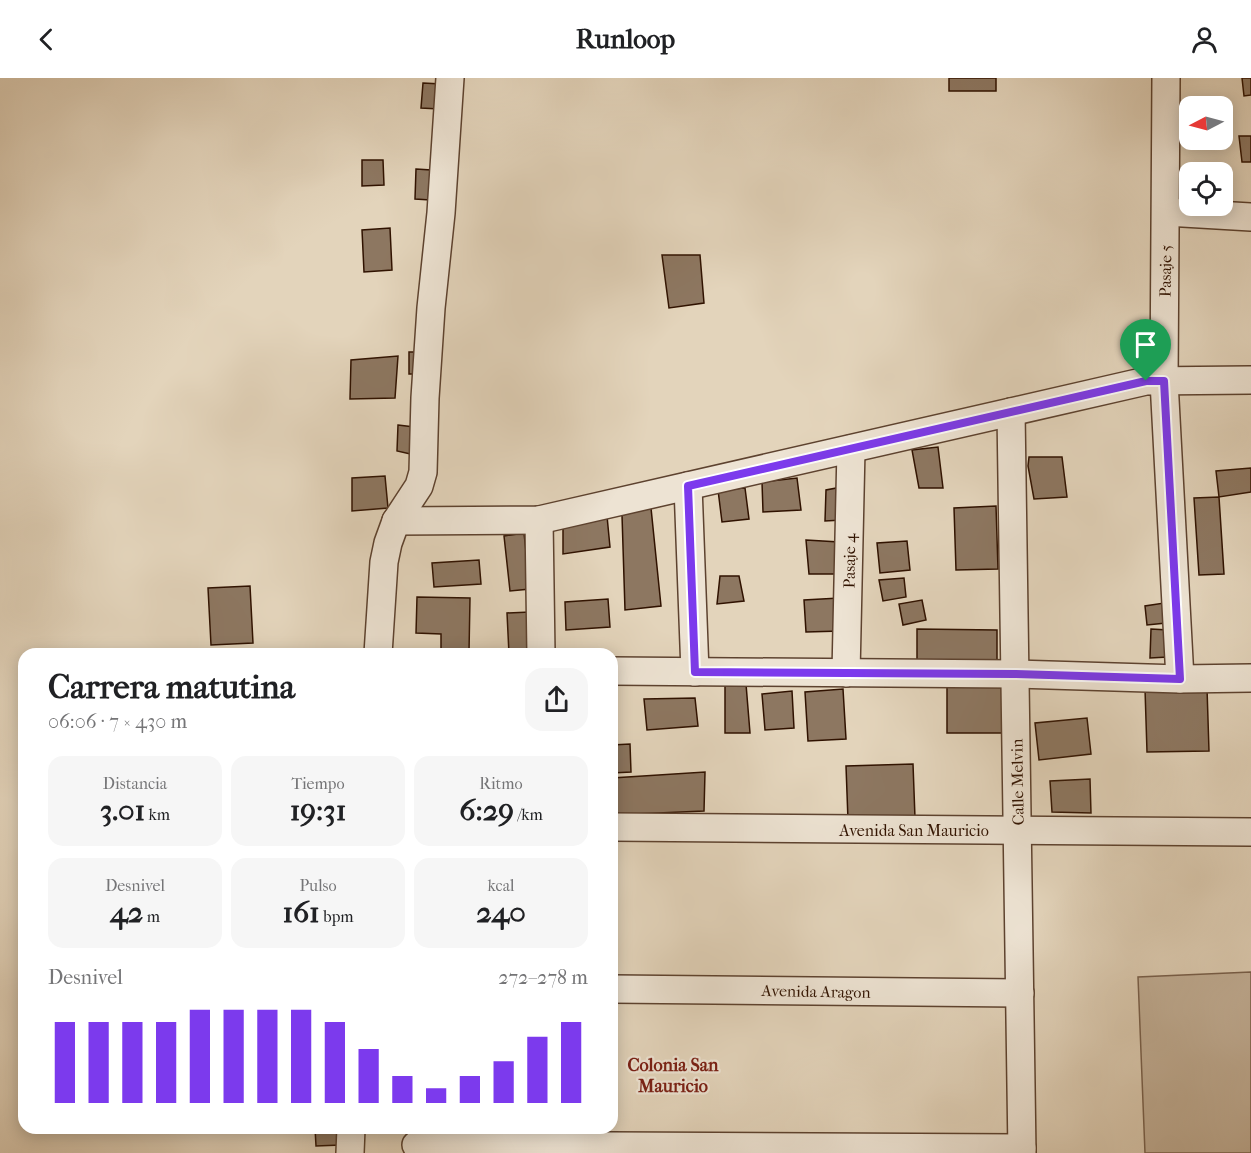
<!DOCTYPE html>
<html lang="es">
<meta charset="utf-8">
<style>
:root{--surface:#fff;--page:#f6f6f6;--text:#202124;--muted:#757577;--accent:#7c3aed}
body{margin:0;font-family:"IM FELL French Canon",serif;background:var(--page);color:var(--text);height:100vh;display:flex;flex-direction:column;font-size:22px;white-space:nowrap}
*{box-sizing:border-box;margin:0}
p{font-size:20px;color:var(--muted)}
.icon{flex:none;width:33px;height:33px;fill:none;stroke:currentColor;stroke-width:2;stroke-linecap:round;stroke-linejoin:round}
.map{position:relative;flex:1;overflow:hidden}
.side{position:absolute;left:18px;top:570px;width:600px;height:486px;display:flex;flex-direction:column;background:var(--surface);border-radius:18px;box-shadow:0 3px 15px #0003}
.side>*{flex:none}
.needle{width:39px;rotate:264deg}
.controls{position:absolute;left:1179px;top:18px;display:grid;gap:12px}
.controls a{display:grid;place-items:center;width:54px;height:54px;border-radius:12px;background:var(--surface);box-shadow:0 3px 15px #0003;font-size:30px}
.pin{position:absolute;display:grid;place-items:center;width:51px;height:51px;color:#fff;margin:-62px -26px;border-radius:50% 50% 50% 0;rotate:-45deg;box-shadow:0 0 6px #0007}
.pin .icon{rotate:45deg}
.round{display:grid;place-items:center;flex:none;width:63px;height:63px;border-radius:18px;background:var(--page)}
.overview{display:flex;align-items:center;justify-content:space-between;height:102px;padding:0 30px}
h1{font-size:33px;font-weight:700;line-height:45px}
.figures{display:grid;grid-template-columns:repeat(3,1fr);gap:9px;height:102px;padding:6px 30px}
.figures div{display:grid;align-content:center;border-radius:15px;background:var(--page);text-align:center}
.figures b{font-size:30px;font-weight:700}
.figures small{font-size:16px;font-weight:400}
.figures p{font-size:16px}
.chart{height:168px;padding:12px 30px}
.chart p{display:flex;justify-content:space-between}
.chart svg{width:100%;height:108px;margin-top:6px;stroke:var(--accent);stroke-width:6}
header{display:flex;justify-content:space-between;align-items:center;height:78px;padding:0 30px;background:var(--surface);font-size:27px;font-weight:700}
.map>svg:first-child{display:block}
</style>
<header><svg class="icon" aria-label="back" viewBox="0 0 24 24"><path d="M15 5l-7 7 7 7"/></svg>Runloop<svg class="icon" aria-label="person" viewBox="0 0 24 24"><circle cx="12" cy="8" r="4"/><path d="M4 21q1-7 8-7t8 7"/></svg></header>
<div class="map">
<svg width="1251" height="1075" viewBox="0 0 1251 1075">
<rect width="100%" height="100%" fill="#e3d4bb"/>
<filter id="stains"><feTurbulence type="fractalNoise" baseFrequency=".00333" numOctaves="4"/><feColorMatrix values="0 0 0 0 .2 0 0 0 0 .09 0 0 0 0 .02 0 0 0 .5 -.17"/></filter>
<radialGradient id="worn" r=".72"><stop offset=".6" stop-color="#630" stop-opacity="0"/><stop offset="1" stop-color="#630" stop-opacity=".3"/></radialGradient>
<path fill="#c5b39b" stroke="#7a624e" stroke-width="1.5" d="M1251,894v181h-106l-7,-176z"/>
<g fill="#8d7761" stroke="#301200" stroke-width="1.5">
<rect x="949" y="0" width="47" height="13"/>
<path d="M1242,0h9v17l-7,1z"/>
<path d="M423,5l18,1 -2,25 -18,-1z"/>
<path d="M1239,58h12v26h-9z"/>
<path d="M362,82h21l1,25 -22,1z"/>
<path d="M416,91l15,1 -1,30 -15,-1z"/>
<path d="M390,150l2,42 -28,2 -2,-42z"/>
<path d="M662,177h38l4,48 -35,5z"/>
<rect x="409" y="274" width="11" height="22"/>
<path d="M398,278l-3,42 -45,1 1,-39z"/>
<path d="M398,347l16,2 1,28 -18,-4z"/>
<path d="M938,369l5,41h-24l-7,-38z"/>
<path d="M1029,379h33l5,40 -33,2 -6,-33z"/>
<path d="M1251,390v24l-32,5 -3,-26z"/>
<path d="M385,398l3,32 -36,3v-33z"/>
<path d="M797,400l4,32 -38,2 -1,-30z"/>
<path d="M842,409v33l-17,1 1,-31z"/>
<path d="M745,410l4,31 -27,3 -4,-32z"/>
<path d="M1219,419l5,77 -25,1 -5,-77z"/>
<path d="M996,428l2,63 -42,1 -2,-62z"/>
<path d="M651,430l10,98 -36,4 -3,-95z"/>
<path d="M607,438l3,31 -47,7v-28z"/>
<path d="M524,455l6,56 -20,2 -6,-55z"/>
<path d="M806,462l33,2 2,32h-32z"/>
<path d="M907,463l3,29 -30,3 -3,-30z"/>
<path d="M479,482l2,24 -47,3 -2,-24z"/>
<path d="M720,498h19l5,25 -27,3z"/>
<path d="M904,500l2,19 -23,4 -4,-21z"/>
<path d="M250,508l3,57 -42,2 -3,-57z"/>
<path d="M417,519l53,1 -1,54h-28v-18l-25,-1z"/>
<path d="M839,520l2,33 -35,1 -2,-32z"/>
<path d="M608,521l2,28 -44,3 -1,-28z"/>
<path d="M922,522l4,20 -23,5 -4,-21z"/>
<path d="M1164,525l2,20 -19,2 -2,-19z"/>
<path d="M530,534l2,42h-23l-2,-41z"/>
<path d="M917,551l80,1v31h-80z"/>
<path d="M1151,551l17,1v27l-18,1z"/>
<path d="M725,606h21l4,49h-25z"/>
<path d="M1006,606l2,49h-61v-48z"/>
<path d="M1207,610l2,63 -62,1 -2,-63z"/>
<path d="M843,611l3,50 -38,2 -3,-49z"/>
<path d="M792,613l2,37 -29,2 -3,-36z"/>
<path d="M695,620l3,28 -51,4 -3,-31z"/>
<path d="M1087,640l4,36 -52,6 -4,-37z"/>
<path d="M630,666l1,28 -19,1v-28z"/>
<path d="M913,686l2,54 -67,2 -2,-54z"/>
<path d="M705,694l-1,39 -92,4v-37z"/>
<path d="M1090,701l1,34 -39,-1 -2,-31z"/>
<path d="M315,1050h26v17l-25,1z"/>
</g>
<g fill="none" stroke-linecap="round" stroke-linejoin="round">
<g stroke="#5d422f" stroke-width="30">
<g id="street">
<path d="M1166,0l-2,303 16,298"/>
<path d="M1166,134l85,5"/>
<path d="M1011,334l11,741"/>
<path d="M688,408l7,186"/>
<path d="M539,442l2,134"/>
<path d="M396,443l143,-1 607,-139 105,-1"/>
<path d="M378,576l6,-92 4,-19 8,-22 23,-35 4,-14 2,-74 6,-90 10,-95 9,-135"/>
<path d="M612,593l403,3 165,5 71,-1"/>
<path d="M846,595l5,-224"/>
<path d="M612,749l639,5"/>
<path d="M612,911l408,4"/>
<path d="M416,1067l606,3"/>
<path d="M350,1075l1,-25"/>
</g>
</g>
<use href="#street" stroke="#ede3d3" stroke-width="27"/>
</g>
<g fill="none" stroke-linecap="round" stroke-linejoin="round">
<g stroke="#fff" stroke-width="12">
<path id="route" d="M1146,303h18l16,298 -165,-5 -320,-2 -7,-186z"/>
</g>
<use href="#route" stroke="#7c3aed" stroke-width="8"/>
</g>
<g text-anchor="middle" stroke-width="4.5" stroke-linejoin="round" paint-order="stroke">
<g font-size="16" fill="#301200" stroke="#ede3d3">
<text transform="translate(1165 193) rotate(-89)" y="6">Pasaje 5</text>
<text transform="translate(849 483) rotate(-89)" y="6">Pasaje 4</text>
<text transform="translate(1017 704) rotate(-91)" y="6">Calle Melvin</text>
<text x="914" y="758">Avenida San Mauricio</text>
<text transform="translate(816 913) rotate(1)" y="6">Avenida Aragon</text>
</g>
<g font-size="18" font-weight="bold" fill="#7a1f14" stroke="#ede3d3">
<text x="673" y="993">Colonia San<tspan x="673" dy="21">Mauricio</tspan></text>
</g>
</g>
<rect width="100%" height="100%" filter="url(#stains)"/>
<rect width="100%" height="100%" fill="url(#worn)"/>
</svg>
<div class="controls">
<a><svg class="needle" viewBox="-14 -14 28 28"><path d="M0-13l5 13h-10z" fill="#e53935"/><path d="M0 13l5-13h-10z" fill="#757577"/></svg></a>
<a><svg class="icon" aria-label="locate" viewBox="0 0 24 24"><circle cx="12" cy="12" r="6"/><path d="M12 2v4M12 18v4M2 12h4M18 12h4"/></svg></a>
</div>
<div class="pin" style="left:1146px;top:303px;background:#1e9e55"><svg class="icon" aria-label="arrive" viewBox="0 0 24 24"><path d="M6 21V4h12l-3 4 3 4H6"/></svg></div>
<section class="side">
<div class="overview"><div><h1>Carrera matutina</h1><p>06:06 · 7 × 430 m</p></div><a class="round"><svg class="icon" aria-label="share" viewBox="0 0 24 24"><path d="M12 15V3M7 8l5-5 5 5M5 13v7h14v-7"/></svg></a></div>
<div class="figures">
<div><p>Distancia</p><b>3.01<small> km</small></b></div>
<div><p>Tiempo</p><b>19:31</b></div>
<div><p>Ritmo</p><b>6:29<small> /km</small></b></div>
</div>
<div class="figures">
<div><p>Desnivel</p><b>42<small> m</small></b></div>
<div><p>Pulso</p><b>161<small> bpm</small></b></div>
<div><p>kcal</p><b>240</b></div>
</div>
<div class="chart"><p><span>Desnivel</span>272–278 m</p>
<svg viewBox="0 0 160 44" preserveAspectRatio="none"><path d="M5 44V11M15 44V11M25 44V11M35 44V11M45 44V6M55 44V6M65 44V6M75 44V6M85 44V11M95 44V22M105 44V33M115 44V38M125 44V33M135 44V27M145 44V17M155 44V11"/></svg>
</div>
</section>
</div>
